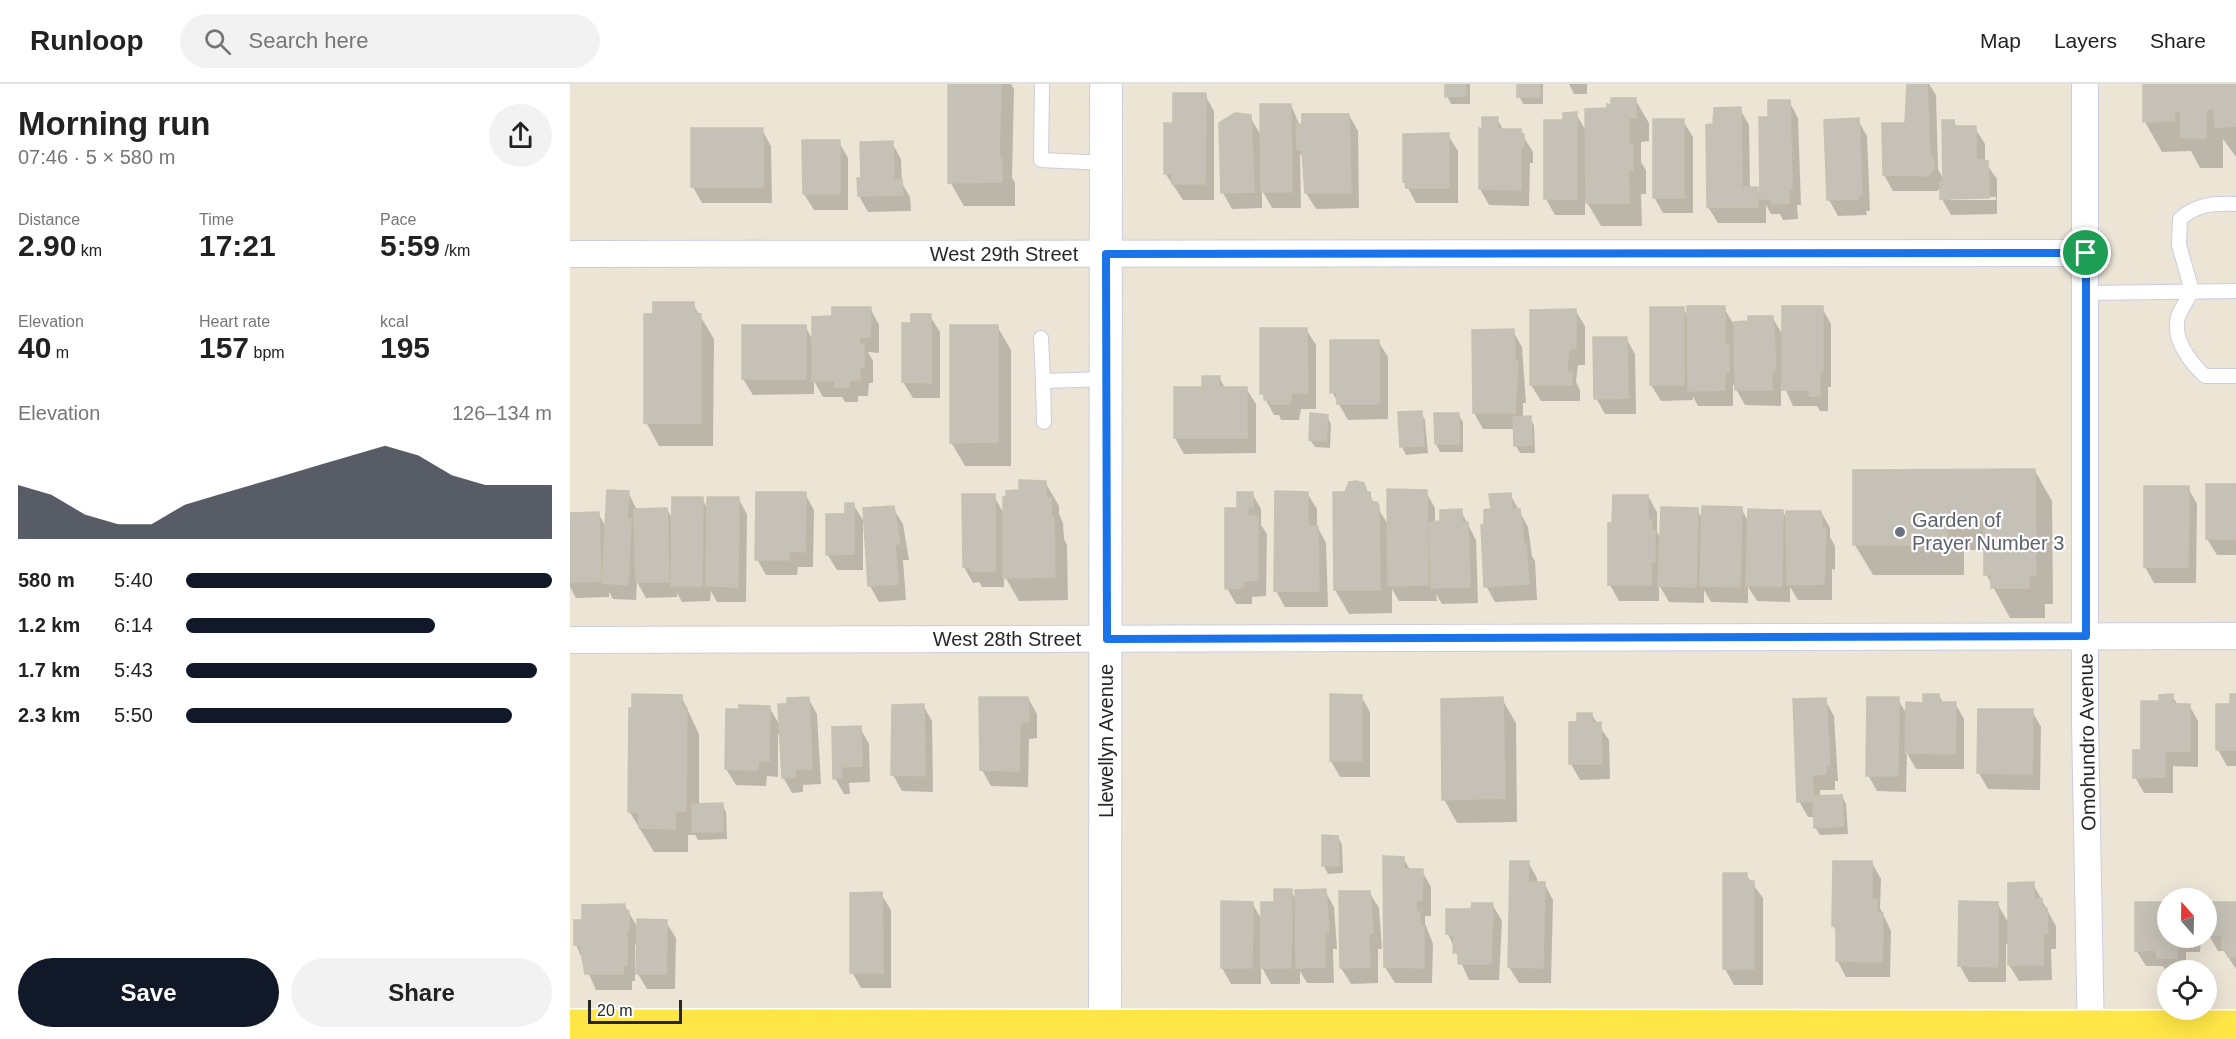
<!DOCTYPE html>
<meta charset="utf-8">
<style>
:root{--surface:#fff;--page:#f2f2f2;--text:#222;--muted:#767676;--line:#e0e0e0;--accent:#111827}
body{margin:0;font-family:Arial,sans-serif;background:var(--page);color:var(--text);height:100vh;display:flex;flex-direction:column;font-size:22px;white-space:nowrap}
*{box-sizing:border-box;margin:0}
p{font-size:20px;color:var(--muted)}
.icon{flex:none;width:33px;height:33px;fill:none;stroke:currentColor;stroke-width:2;stroke-linecap:round;stroke-linejoin:round}
.map{position:relative;flex:1;overflow:hidden}
.details{display:flex;flex-direction:column;background:var(--surface);width:570px}
.details>*{flex:none}
.needle{width:39px;rotate:340deg}
.tools{position:absolute;left:1587px;top:804px;display:grid;gap:12px}
.tools a{display:grid;place-items:center;width:60px;height:60px;border-radius:50%;background:var(--surface);box-shadow:0 6px 24px #0002;font-size:30px}
.scale{position:absolute;left:18px;bottom:15px;width:94px;box-sizing:border-box;padding-left:6px;border:3px solid #272727;border-top:0;font-size:16px;line-height:21px;white-space:nowrap;color:#272727;-webkit-text-stroke:4px #fff;paint-order:stroke}
.pin{position:absolute;display:grid;place-items:center;width:51px;height:51px;color:#fff;margin:-26px;border:3px solid #fff;border-radius:50%;box-shadow:0 2px 6px #0007}
.round{display:grid;place-items:center;flex:none;width:63px;height:63px;border-radius:32px;background:var(--page)}
.headline{display:flex;align-items:center;justify-content:space-between;height:102px;padding:0 18px}
h1{font-size:33px;font-weight:800;line-height:45px}
.metrics{display:grid;grid-template-columns:repeat(3,1fr);gap:9px;height:102px;padding:6px 18px}
.metrics div{display:grid;align-content:center}
.metrics b{font-size:30px;font-weight:800}
.metrics small{font-size:16px;font-weight:400}
.metrics p{font-size:16px}
.chart{height:168px;padding:12px 18px}
.chart p{display:flex;justify-content:space-between}
.chart svg{width:100%;height:108px;margin-top:6px;fill:var(--accent);opacity:.7}
.action{display:flex;gap:12px;margin-top:auto;padding:12px 18px}
.action a{flex:1;height:69px;border-radius:36px;background:var(--accent);color:#fff;font-size:24px;font-weight:800;line-height:69px;text-align:center}
.action a+a{background:var(--page);color:var(--text)}
ul{padding:0 18px;list-style:none;font-size:20px}
li{display:grid;grid-template-columns:96px 72px 1fr;align-items:center;height:45px}
li i{height:15px;border-radius:8px;background:var(--accent)}
header{display:flex;align-items:center;gap:36px;box-sizing:border-box;height:84px;padding:0 30px;background:var(--surface);border-bottom:2px solid var(--line)}
header strong{font-size:28px}
nav{display:flex;gap:33px;margin-inline-start:auto;font-size:21px}
.search{width:420px;height:54px;background:var(--page);display:flex;align-items:center;gap:15px;box-sizing:border-box;padding:0 21px;border-radius:33px;color:var(--muted);font-size:22px}
main{display:flex;flex:1;min-height:0}
.map>svg:first-child{display:block}
</style>
<header>
<strong>Runloop</strong>
<div class="search"><svg class="icon" aria-label="search" viewBox="0 0 24 24"><circle cx="10" cy="10" r="6"/><path d="M15 15l6 6"/></svg>Search here</div>
<nav><a>Map</a><a>Layers</a><a>Share</a></nav>
</header>
<main>
<section class="details">
<div class="headline"><div><h1>Morning run</h1><p>07:46 · 5 × 580 m</p></div><a class="round"><svg class="icon" aria-label="share" viewBox="0 0 24 24"><path d="M12 15V3M7 8l5-5 5 5M5 13v7h14v-7"/></svg></a></div>
<div class="metrics">
<div><p>Distance</p><b>2.90<small> km</small></b></div>
<div><p>Time</p><b>17:21</b></div>
<div><p>Pace</p><b>5:59<small> /km</small></b></div>
</div>
<div class="metrics">
<div><p>Elevation</p><b>40<small> m</small></b></div>
<div><p>Heart rate</p><b>157<small> bpm</small></b></div>
<div><p>kcal</p><b>195</b></div>
</div>
<div class="chart"><p><span>Elevation</span>126–134 m</p>
<svg viewBox="0 0 160 44" preserveAspectRatio="none"><path d="M0 44V22L10 26L20 34L30 38L40 38L50 30L60 26L70 22L80 18L90 14L100 10L110 6L120 10L130 18L140 22L150 22L160 22V44z"/></svg>
</div>
<ul>
<li><b>580 m</b>5:40<i style="width:100%"></i></li>
<li><b>1.2 km</b>6:14<i style="width:68%"></i></li>
<li><b>1.7 km</b>5:43<i style="width:96%"></i></li>
<li><b>2.3 km</b>5:50<i style="width:89%"></i></li>
</ul>
<div class="action"><a>Save</a><a>Share</a></div>
</section>
<div class="map">
<svg width="1666" height="955" viewBox="0 0 1666 955">
<rect width="100%" height="100%" fill="#ece4d5"/>
<g fill="#0003" fill-rule="evenodd">
<path d="M380,0h61l3,5 -2,89 3,5v23h-51l-14,-24z"/>
<path d="M877,0h23v20h-19l-4,-8z"/>
<path d="M949,0h24v20h-20l-4,-8z"/>
<path d="M999,0h18v10h-13z"/>
<path d="M1338,0h21l7,11 2,74 6,11 9,-58 4,6h18l10,16v18l12,17v35l-46,1 -9,-16v-12l-5,4h-44l-9,-16 -1,-51 24,1zM1381,113h45v3h-45z"/>
<path d="M1574,0h92v73l-13,-18v29h-23l-9,-17 -29,1 -17,-30z"/>
<path d="M635,11l9,16v89h-31l-18,-27 9,-49z"/>
<path d="M1065,15l14,24v18l-8,1v20l5,8v24h-5l1,32h-41l-16,-27v16h-30l-9,-16 19,-77 11,-8 10,17 23,-21z"/>
<path d="M1219,17l9,17 3,87h-4l1,14 -15,1 -3,-6h-9l-5,-9v18h-48l-10,-16 7,-81 25,-17 9,16 1,64h7l5,9 8,-79z"/>
<path d="M721,21l9,21 49,-11 9,16 1,77 -43,1 -10,-16 -2,-33 -4,-7 1,55h-29l-10,-18v18l-30,1 -9,-16 27,-76 12,20z"/>
<path d="M927,35l7,12h16l13,21v11h-3l-1,43 -40,-1 -9,-16 4,-59z"/>
<path d="M1288,36l9,16 3,75h-4l1,4 -29,1 -9,-16z"/>
<path d="M1113,37l10,16v76h-30l-9,-16z"/>
<path d="M192,46l9,16 1,57h-70l-9,-16z"/>
<path d="M878,51l10,16v52h-42l-12,-22z"/>
<path d="M269,58l9,16v52h-34l-10,-16z"/>
<path d="M322,59l9,16 1,24 8,14 1,14 -43,1 -9,-16 4,-17z"/>
<path d="M123,220l21,35 -1,107h-54l-13,-24z"/>
<path d="M300,224l9,17v28l-11,-1 5,9v22h-4l-1,13h-10v6h-13l-3,-5h-19l-9,-16v13l-61,1 -10,-16 62,-53 9,16 20,-24z"/>
<path d="M1113,224l6,10 35,-10 12,20 36,-11 12,20 38,-29 9,16v63h-3v24h-8l-3,-5h-24l-9,-20h-3v20l-36,-1 -12,-21v22h-35l-5,-10v4l-32,1 -10,-16z"/>
<path d="M1005,226l10,16v39h-7l-2,17 4,8v11h-39l-10,-16 1,-74z"/>
<path d="M360,232l10,16v66h-27l-10,-16 10,-57z"/>
<path d="M427,242l14,24v116h-46l-14,-24z"/>
<path d="M736,245l10,16v64h-15l-2,11h-18l-2,-5h-5l-12,-22z"/>
<path d="M903,247h40l9,16 4,56h-3v15h7l4,7 1,28h-15l-4,-7 -1,-17h-32l-9,-16z"/>
<path d="M1056,254l9,16 1,60h-31l-9,-16z"/>
<path d="M808,257l10,16v62l-40,1 -16,-28z"/>
<path d="M649,293l6,11h21l10,16v49l-72,1 -9,-16 29,-49z"/>
<path d="M851,328l4,8 3,33 -22,2 -4,-8 -2,-33z"/>
<path d="M888,330l5,8v30h-23l-4,-8 -1,-29z"/>
<path d="M757,332l4,8 -1,24 -15,-1 -5,-7z"/>
<path d="M1465,387l17,30 1,103h-8v14h-35l-24,-44v-24h-22v25h-91l-18,-30z"/>
<path d="M475,398l14,24v8l4,9 1,16 3,6 1,55 -49,1 -15,-26v12h-22l-3,-5 -6,1 -9,-16 30,-71 10,18 16,-22z"/>
<path d="M793,401l26,41 37,-34 9,16v15h7l19,-12 15,29 2,63 -36,1 -6,-10 1,7h-38l-7,-12v24l-43,1 -14,-24 11,-96z"/>
<path d="M1666,402v69h-19l-10,-16z"/>
<path d="M1618,404l9,16 -1,79h-42l-9,-16z"/>
<path d="M58,408l9,18 30,-1 6,11 29,-22 6,12 30,-12 9,16 -1,88h-29l-6,-11 -1,10 -28,1 -5,-9v4l-31,1 -9,-16 -1,18 -23,-1 -4,-7v5l-33,1 -6,-11v-73l28,-1 9,16z"/>
<path d="M682,409l9,16v16l6,9 -1,62 -14,1v7h-16l-9,-16 12,-79z"/>
<path d="M737,409l10,16v17l9,17 2,64h-43l-9,-16z"/>
<path d="M235,410l9,16 -1,57h-15l-1,8h-31l-9,-16z"/>
<path d="M940,410l18,33 4,29 3,5 2,39 -42,2 -9,-16v-59l6,-17z"/>
<path d="M1078,412l9,16v20l4,7 36,-29 7,11 37,-13 8,15 33,-12 6,9 33,-8 9,16v9l5,9v24l-3,-1v31h-34l-8,-13v15l-33,-1 -9,-14v16l-37,-1 -7,-12v13l-35,-1 -10,-17v16h-40l-9,-16 4,-61z"/>
<path d="M283,420l10,16v50h-26l-10,-16z"/>
<path d="M323,424l10,16 6,36h-6l3,40 -27,2 -9,-16z"/>
<path d="M1369,611l4,8h12l9,16v50h-48l-9,-16 -1,39 -29,-1 -9,-16 30,-76 9,16z"/>
<path d="M111,612l18,38v71l23,-1 4,8 1,27 -29,1 -3,-5h-7v17h-34l-25,-41 4,-101z"/>
<path d="M791,612l9,16v65h-30l-9,-16z"/>
<path d="M1602,612l6,9h11l9,16v46l-25,-1v27h-29l-9,-16 8,-26z"/>
<path d="M1666,612v70h-9l-9,-16z"/>
<path d="M238,614l9,16 4,70 -18,1v7l-11,1 -9,-16 -2,-43h-3v43l-11,-1 -1,10 -30,-1 -10,-16 43,-62 12,20 7,-22z"/>
<path d="M458,614l9,16v24l-8,1 -1,48 -37,-1 -9,-16z"/>
<path d="M932,615l14,24 1,99 -60,1 -13,-24z"/>
<path d="M1255,616l9,16 4,65h-3v9h-15v7l22,-1 4,8 2,30 -28,1 -5,-8v-10h-7l-9,-16z"/>
<path d="M353,621l9,16 1,71 -31,-1 -9,-16z"/>
<path d="M1462,627l9,16 -1,63 -52,-1 -9,-16z"/>
<path d="M1021,630l18,26 1,39 -30,1 -9,-16 8,-40z"/>
<path d="M290,644l9,16 1,38 -21,1 1,11h-6l-9,-16z"/>
<path d="M768,753l4,8 1,28 -15,1 -4,-8z"/>
<path d="M833,774l8,13h11l9,16v29h-6v7l8,21 -1,39h-37l-10,-16z"/>
<path d="M958,778l9,16v5h7l9,17 -2,83h-32l-10,-16z"/>
<path d="M1302,779l9,16 -1,29 11,23 -1,46h-44l-9,-17v-27l-4,-8z"/>
<path d="M1176,791l17,23v87h-29l-9,-16z"/>
<path d="M1463,800l23,42v23h-5l1,31 -33,1 -10,-16v-21h-3v38h-37l-9,-16 37,-63 12,21z"/>
<path d="M721,807l5,9 29,-9 9,16 3,42h-4l1,34h-27l-7,-12v13h-29l-10,-18v18h-30l-9,-16 30,-65 10,17 13,-16z"/>
<path d="M799,808l10,16 3,41h-4v34l-27,1 -10,-16z"/>
<path d="M311,810l10,16v78h-30l-9,-16z"/>
<path d="M1666,819v66l-12,-18h-6l-9,-16z"/>
<path d="M922,820l10,17 -3,59h-30l-21,-46 25,-23z"/>
<path d="M55,822l14,24 27,-8 10,16 -1,51h-28l-12,-20h3v-24h-3v36h-3v9h-36l-20,-45 8,-24z"/>
<path d="M1598,854h33l-1,14h-14v18h-18v4l-5,-8h-17l-10,-16z"/>
</g>
<g fill="#c6c1b6" stroke="#c6c1b0" stroke-width="1.5">
<path d="M378,0h53l-2,74h3v24l-54,1z"/>
<path d="M875,0h21v12l-21,1z"/>
<rect x="947" y="0" width="23" height="13"/>
<path d="M1337,0h20l3,72 4,4v10l-6,6 -45,-1 -1,-52h23z"/>
<path d="M1573,0h93v42l-21,2 -1,-19 -8,1v28h-25v-26l-7,-1 1,10 -32,1z"/>
<path d="M603,9h33l-1,91h-33v-11l-8,1v-51h9z"/>
<path d="M1041,14h25v20h-7v27h4v25h-5l1,33h-43l-1,-94 22,-1v-4l4,1z"/>
<path d="M1198,16h22l2,89h-3v14l-17,1v-5h-12l-1,-82h9z"/>
<path d="M690,20h31l1,88h-31z"/>
<path d="M1171,23l1,80h16v20h-51l-1,-82 7,-1 1,-16z"/>
<path d="M1007,28v87h-33v-79h19v-7z"/>
<path d="M665,29l16,2 3,77 -33,1 -2,-70z"/>
<path d="M732,30h47l2,79h-46l-3,-43h-5l-1,-26h6z"/>
<path d="M912,33h16l-1,12h24l1,5h2v13h-3v43l-42,-1v-61l3,1z"/>
<path d="M1289,34l3,77h-4v4l-31,1 -3,-80z"/>
<rect x="1083" y="35" width="31" height="79"/>
<path d="M1372,36h12l1,6h21v33l12,2 1,37 -49,1v-16h3z"/>
<rect x="121" y="44" width="72" height="59"/>
<path d="M879,49v55h-43l-1,-6h-2v-48z"/>
<path d="M232,56h38v54h-37z"/>
<path d="M323,57l1,39 8,-1 1,16 -45,1 -1,-18h4l-1,-36z"/>
<path d="M83,218h41v11l7,1v109h-57v-109h9z"/>
<path d="M1117,222h38v38l4,1v27h-4v18l-37,1z"/>
<path d="M1212,222h41v65h-3v25h-11l1,-6h-28z"/>
<path d="M262,223h39l-1,30h-11v7h5v24l-4,-1v13h-11v7h-14l-1,-6h-22v-64l20,-1z"/>
<rect x="1080" y="223" width="34" height="78"/>
<path d="M1006,225v40h-7l-2,16v7h5v13h-42v-75z"/>
<path d="M341,230h20v69l-29,-1v-59h9z"/>
<path d="M1178,232h25l3,55 -4,-1v20h-37l-1,-68 14,-1z"/>
<rect x="172" y="241" width="64" height="54"/>
<path d="M380,241h48v117l-48,1z"/>
<path d="M690,244h47l1,65h-16l-2,11h-19v-4h-7v-6h-4z"/>
<path d="M944,245l1,32h3l-3,52h-42l-1,-83z"/>
<path d="M1023,253h34l1,61 -34,1z"/>
<path d="M760,256h49v64h-42v-12l-7,1z"/>
<path d="M632,292h18l-1,11h28v51h-73v-51h28z"/>
<path d="M852,327l2,35 -24,1 -2,-35z"/>
<path d="M740,329l18,2 -2,26 -17,-1z"/>
<path d="M864,329h25v31h-24z"/>
<path d="M961,332l1,29 -18,1 -1,-29z"/>
<path d="M1465,385l1,106 -7,-1v14h-38v-13h-7v-55h-37v25h-94v-75z"/>
<path d="M449,396l27,1v17h5v17l3,5 1,57 -52,1v-81h3v-6l13,-1z"/>
<path d="M786,397l8,2 3,9h3l1,10h6l2,4 1,84h-46l-1,-98h12l4,-10z"/>
<rect x="1636" y="400" width="30" height="55"/>
<path d="M1574,402h45l-1,81h-44z"/>
<path d="M817,405l40,1 1,95 -40,1z"/>
<path d="M37,406l22,1 -2,28h4l-3,66 -26,-2z"/>
<path d="M705,407l33,1v34h10l1,65h-45z"/>
<path d="M186,408h50l-1,60 -16,-1v9h-34z"/>
<path d="M667,408h16v16h-5v8h10v64l-15,1v7l-18,1v-81h12z"/>
<path d="M941,409l1,16h8l4,35h2l3,40 -45,3 -3,-62h3v-15l7,-1 -2,-15z"/>
<path d="M392,410h33v77h-24v-4h-8z"/>
<path d="M1043,411h35v25h4v11h3v31h-4v23h-43v-62h4z"/>
<path d="M102,413h31l-1,89h-31z"/>
<path d="M137,413h32l-1,90 -32,-1z"/>
<path d="M275,419h9v51l-28,1v-41h19z"/>
<path d="M324,422l6,38h-5l3,40 -30,2 -5,-78z"/>
<path d="M1132,422l40,1 -2,80 -40,-1z"/>
<path d="M1091,423l37,1 -2,79 -38,-1z"/>
<path d="M97,424l2,74h-33l-2,-73z"/>
<path d="M892,425v14l6,-1 2,65 -39,1 -2,-66 11,-1v-11z"/>
<path d="M1178,425l35,1 -1,76h-36z"/>
<path d="M1216,427h35l1,17h4l-2,56 -37,1z"/>
<path d="M29,428l2,69 -31,1v-69z"/>
<path d="M62,610l50,1v13h5l-1,103h-11v18l-36,-1v-16h-11l1,-104h3z"/>
<path d="M760,610l32,1v66h-32z"/>
<path d="M1353,610h16l1,8h16l-1,52 -50,-1 1,-51 17,1z"/>
<path d="M1603,610v10h17v47h-25v26l-32,1v-28h8v-49h18v-6z"/>
<path d="M1660,610h6v56h-20v-46h14z"/>
<path d="M239,613l3,72h-17v8l-13,1 -4,-74h9v-6z"/>
<path d="M409,613h49l1,25 -9,1 -1,48 -39,-1z"/>
<path d="M933,613l2,101 -63,2 -1,-101z"/>
<path d="M1297,613h32l-1,79h-32z"/>
<path d="M1256,614l4,67 -4,1v8l-14,1 1,26 -16,1 -4,-103z"/>
<path d="M354,620l1,72 -34,-1 1,-70z"/>
<path d="M169,621l31,1 -1,55h-11v9l-33,-1 1,-60h13z"/>
<path d="M1408,625h55l-1,65 -55,-1z"/>
<path d="M1007,629h15v10l9,-1 1,42h-33v-42h8z"/>
<path d="M291,642l1,40 -21,1 1,11 -9,1 -1,-52z"/>
<path d="M1272,711l2,31 -30,2 -1,-32z"/>
<path d="M153,719v29h-31v-28z"/>
<path d="M752,751l16,1 1,30h-17z"/>
<path d="M813,772l21,1v12h19l-1,31h-6v12h4v14h4v42l-40,-1z"/>
<path d="M940,777h19l-1,21h17l-2,86 -35,-1z"/>
<path d="M1263,777h39v38h5v14h6l-1,49 -46,-1v-35h-4z"/>
<path d="M1153,789h24v8h7v88h-31z"/>
<path d="M1464,798v17l8,-1v10h5l1,26h-5v31h-35v-82z"/>
<path d="M704,805h18l-1,79h-30v-66h13z"/>
<path d="M756,805l3,44h-4v34l-29,1 -1,-78z"/>
<path d="M769,807h31l3,42h-4l1,34 -30,1z"/>
<path d="M312,808l1,81h-33v-80z"/>
<path d="M651,817l32,1 -1,66h-31z"/>
<path d="M1389,817l39,1v65l-40,-1z"/>
<path d="M1565,818h33v36h9v20h-20v-8l-22,1z"/>
<path d="M1637,818h29v55h-8v-7h-6v-15h-15z"/>
<path d="M902,819h21l-2,61h-33v-11h-5l1,-18 -8,-1v-25h25z"/>
<path d="M55,820v6l4,1v19l-2,-1v36l-4,1v8h-38l-5,-29h-6v-25h8v-15z"/>
<path d="M67,835l30,1 -1,54h-30z"/>
</g>
<g fill="none" stroke-linecap="round" stroke-linejoin="round">
<g stroke="#cbcde2" stroke-width="16">
<g id="service">
<path d="M472,0l-1,76 65,3"/>
<path d="M1666,120c-22,-1 -39,0 -56,15l-1,26 13,46c-4,8 -11,17 -14,26 -6,22 12,45 27,59h31"/>
<path d="M1516,209l150,-2"/>
<path d="M471,254l2,43 63,-2"/>
<path d="M473,297l1,41"/>
</g>
</g>
<g stroke="#cbcde2" stroke-width="28">
<g id="minor">
<path d="M1515,0v638l6,317"/>
<path d="M0,170l1516,-1"/>
<path d="M0,556l1666,-4"/>
</g>
</g>
<g stroke="#cbcde2" stroke-width="34">
<path id="tertiary" d="M535,955l1,-955"/>
</g>
<g stroke="#fff" stroke-width="36">
<path id="primary" d="M0,942l1666,1"/>
</g>
<use href="#service" stroke="#fff" stroke-width="14"/>
<use href="#minor" stroke="#fff" stroke-width="26"/>
<use href="#tertiary" stroke="#fff" stroke-width="32"/>
<use href="#primary" stroke="#ffe647" stroke-width="33"/>
</g>
<g fill="none" stroke-linecap="round" stroke-linejoin="round">
<g stroke="#fff" stroke-width="12">
<path id="route" d="M1516,169v383l-979,3 -1,-385z"/>
</g>
<use href="#route" stroke="#1a73e8" stroke-width="8"/>
</g>
<circle fill="#6b7280" stroke="#fff" stroke-width="2" cx="1330" cy="448" r="6"/>
<g text-anchor="middle" stroke-width="4.5" stroke-linejoin="round" paint-order="stroke">
<g font-size="20" fill="#272727" stroke="#fff">
<text x="434" y="177">West 29th Street</text>
<text x="437" y="562">West 28th Street</text>
<text transform="translate(536 657) rotate(-90)" y="7">Llewellyn Avenue</text>
<text transform="translate(1517 658) rotate(-91)" y="7">Omohundro Avenue</text>
</g>
<g font-size="20" fill="#5b616d" stroke="#fff" text-anchor="start">
<text x="1342" y="443">Garden of<tspan x="1342" dy="23">Prayer Number 3</tspan></text>
</g>
</g>
</svg>
<div class="tools">
<a><svg class="needle" viewBox="-14 -14 28 28"><path d="M0-13l5 13h-10z" fill="#e53935"/><path d="M0 13l5-13h-10z" fill="#767676"/></svg></a>
<a><svg class="icon" aria-label="locate" viewBox="0 0 24 24"><circle cx="12" cy="12" r="6"/><path d="M12 2v4M12 18v4M2 12h4M18 12h4"/></svg></a>
</div>
<div class="scale">20 m</div>
<div class="pin" style="left:1516px;top:169px;background:#1e9e55"><svg class="icon" aria-label="arrive" viewBox="0 0 24 24"><path d="M6 21V4h12l-3 4 3 4H6"/></svg></div>
</div>
</main>
